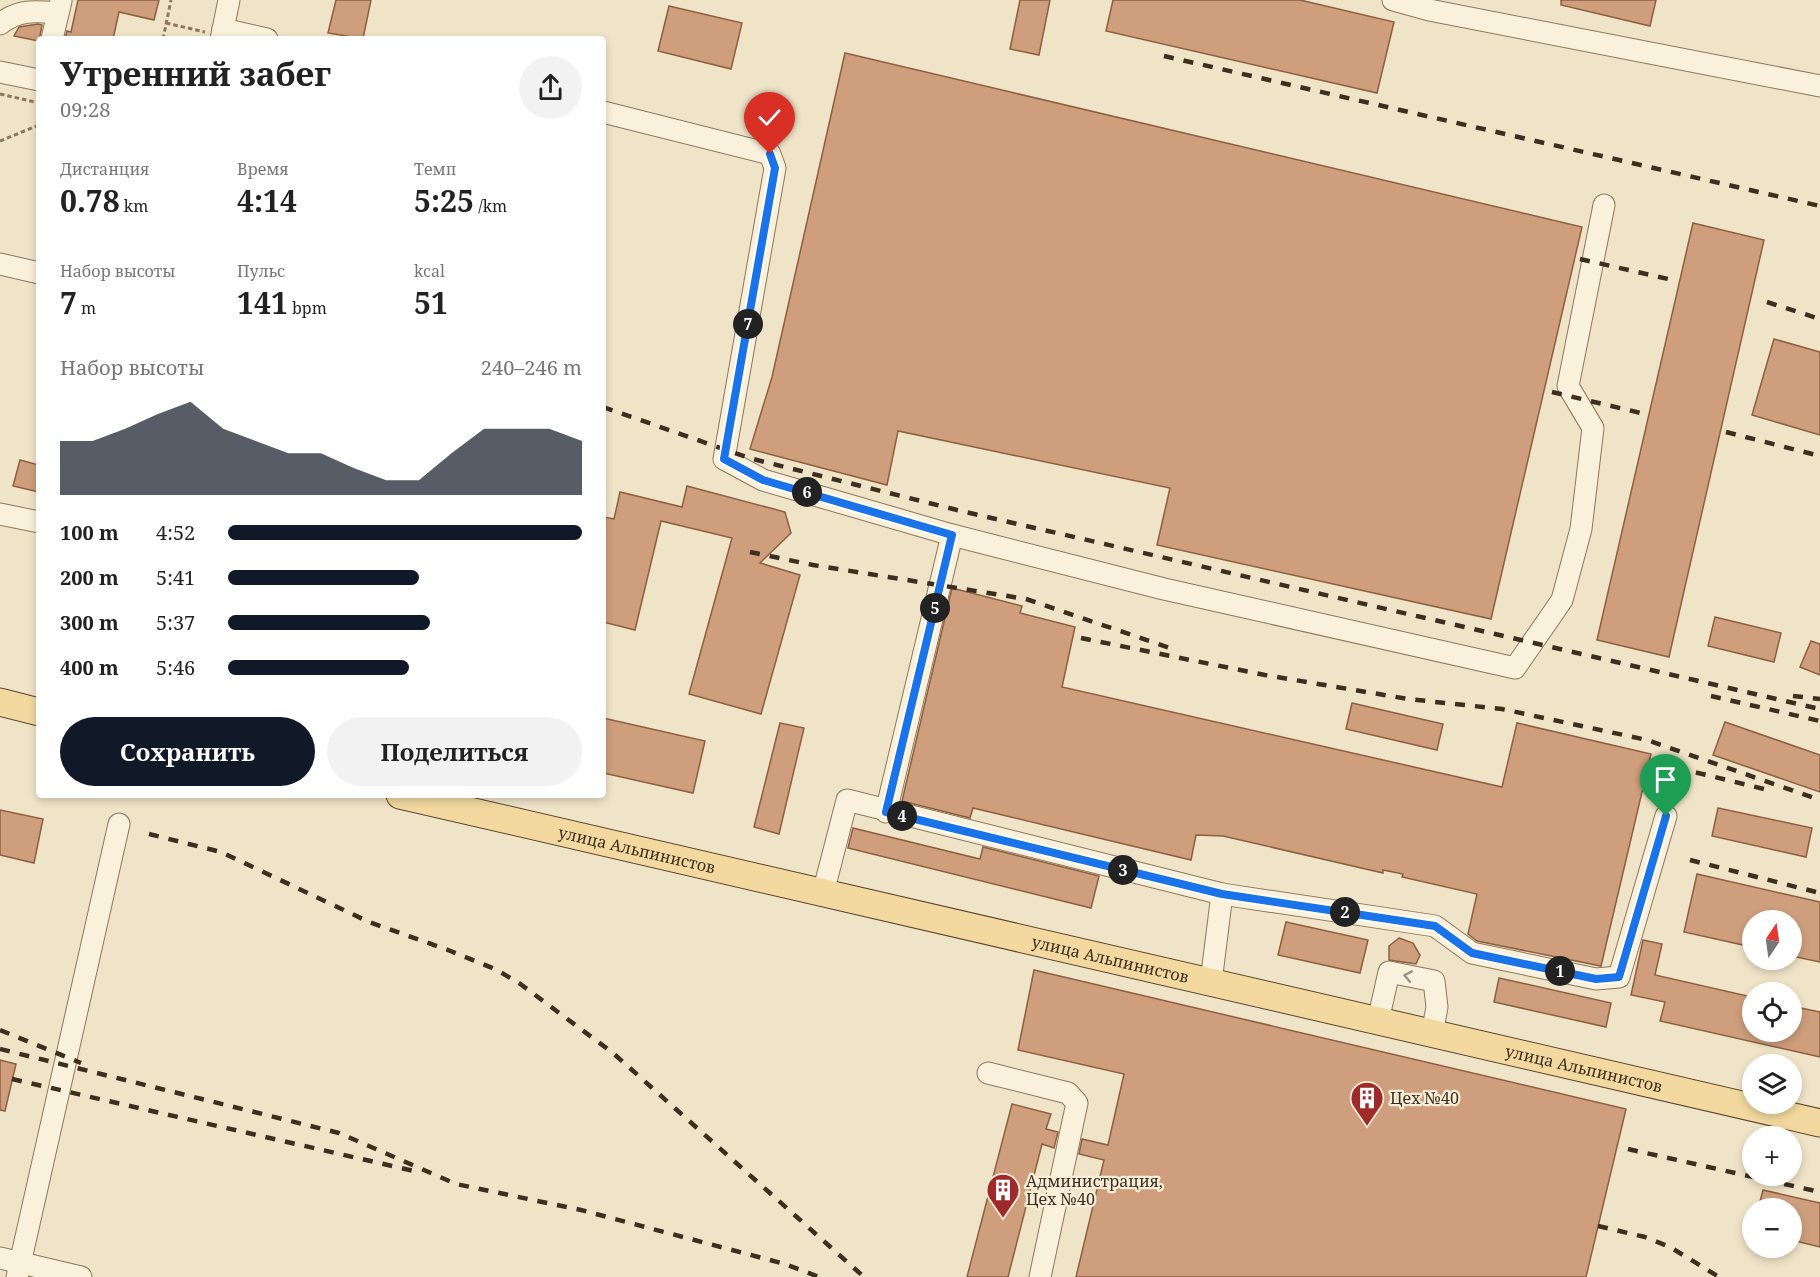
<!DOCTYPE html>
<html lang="ru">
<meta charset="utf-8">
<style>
:root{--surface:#fff;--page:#f2f2f2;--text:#222;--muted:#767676;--accent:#111827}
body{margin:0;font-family:"Noto Serif",serif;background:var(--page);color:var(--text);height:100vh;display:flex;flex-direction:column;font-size:22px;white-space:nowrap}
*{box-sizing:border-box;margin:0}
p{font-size:20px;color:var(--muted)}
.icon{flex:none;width:33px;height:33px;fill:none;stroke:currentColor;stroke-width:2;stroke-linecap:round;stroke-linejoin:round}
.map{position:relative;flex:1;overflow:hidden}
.details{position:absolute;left:36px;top:36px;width:570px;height:762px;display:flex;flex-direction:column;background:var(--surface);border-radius:6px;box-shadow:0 3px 9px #0003}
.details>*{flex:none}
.needle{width:39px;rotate:13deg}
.controls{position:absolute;left:1742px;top:910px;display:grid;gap:12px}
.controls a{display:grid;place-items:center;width:60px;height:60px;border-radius:50%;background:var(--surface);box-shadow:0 3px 9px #0003;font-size:30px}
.pin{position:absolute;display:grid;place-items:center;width:51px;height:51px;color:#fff;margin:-62px -26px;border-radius:50% 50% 50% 0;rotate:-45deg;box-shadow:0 0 6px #0007}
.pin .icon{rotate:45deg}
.km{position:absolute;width:30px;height:30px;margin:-15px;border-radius:50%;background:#222;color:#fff;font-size:16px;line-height:30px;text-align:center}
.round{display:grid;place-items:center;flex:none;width:63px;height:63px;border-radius:32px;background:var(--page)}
.headline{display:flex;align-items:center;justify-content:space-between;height:102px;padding:0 24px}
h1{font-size:33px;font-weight:700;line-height:45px}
.metrics{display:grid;grid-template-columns:repeat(3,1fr);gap:9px;height:102px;padding:6px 24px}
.metrics div{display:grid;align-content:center}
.metrics b{font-size:30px;font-weight:700}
.metrics small{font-size:16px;font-weight:400}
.metrics p{font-size:16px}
.chart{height:168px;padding:12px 24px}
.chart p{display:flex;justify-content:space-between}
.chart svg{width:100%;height:108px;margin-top:6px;fill:var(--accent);opacity:.7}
.action{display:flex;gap:12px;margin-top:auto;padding:12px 24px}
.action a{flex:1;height:69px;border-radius:36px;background:var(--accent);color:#fff;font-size:24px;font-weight:700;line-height:69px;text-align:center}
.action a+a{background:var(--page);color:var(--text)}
ul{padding:0 24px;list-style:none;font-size:20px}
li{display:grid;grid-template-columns:96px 72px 1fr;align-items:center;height:45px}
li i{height:15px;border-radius:8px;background:var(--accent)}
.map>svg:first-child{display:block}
</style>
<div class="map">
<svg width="1820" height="1277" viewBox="0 0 1820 1277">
<rect width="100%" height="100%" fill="#f0e4c8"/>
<g fill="#cf9f7d" stroke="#8d5f41" stroke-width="1.5">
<path d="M78,0h81l-5,20 -35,-8 -6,27h-48l2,-8 4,1z"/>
<path d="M336,0h35l-8,39 -35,-6z"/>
<path d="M1020,0h30l-11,55 -29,-6z"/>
<path d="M1113,0h187l94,22 -17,71 -271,-62z"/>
<path d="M1561,0h95l-6,26 -89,-21z"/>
<path d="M669,6l73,17 -11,46 -73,-18z"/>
<path d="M38,24l4,1 -3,16 -25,-5 5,-9z"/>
<path d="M845,53l737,174 -91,392 -334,-74 13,-57 -272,-57 -11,54 -137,-36 22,-72z"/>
<path d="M1693,223l71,17 -95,417 -72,-17z"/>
<path d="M1774,339l46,13v83l-68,-20z"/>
<path d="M20,460l19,5v27l-26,-6z"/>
<path d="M687,486l98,26 6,21 -31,30 40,12 -39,139 -72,-20 43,-156 -71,-17 -26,109 -32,-8v-105l11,2 6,-27 62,15z"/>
<path d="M952,588l70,18 -2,7 55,14 -13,60 440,100 15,-64 134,31 -50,212 -124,-25 -9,-7 9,-40 -75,-17 1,-3 -20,-4v3l-160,-37 -27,-1 -5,25 -218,-52 -3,10 -68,-17z"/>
<path d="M1715,617l66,16 -7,29 -66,-16z"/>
<path d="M1811,641l9,3v31l-20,-8z"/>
<path d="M1352,703l91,21 -6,26 -91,-21z"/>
<path d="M603,718l102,23 -12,52 -90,-20z"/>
<path d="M1725,722l95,33v37l-107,-37z"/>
<path d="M780,723l24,5 -25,106 -25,-7z"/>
<path d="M1718,808l94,20 -6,29 -94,-21z"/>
<path d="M0,810l43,9 -9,44 -34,-8z"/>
<path d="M853,828l127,31 3,-12 116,29 -8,32 -243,-60z"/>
<path d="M1697,874l123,28v60l-29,-6v-35h-39v26l-68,-15z"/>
<path d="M1286,922l82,18 -8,33 -82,-18z"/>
<path d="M1399,938l14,5 7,12 -4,9 -27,-4v-14z"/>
<path d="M1643,940l19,4 -7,31 97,22v35h39v-26l29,6v45l-160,-36 5,-19 -34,-7z"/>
<path d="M1034,970l592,139 -40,168h-510l28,-117 -25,-6 3,-15 26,6 16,-71 -106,-24z"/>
<path d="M1499,978l112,25 -5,24 -112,-25z"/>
<path d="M0,1060l16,4 -11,47 -5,-1z"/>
<path d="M1012,1104l39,10 -5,15 12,3 -4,16 -12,-4 -34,133h-41z"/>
<path d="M1763,1190l57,13v44l-29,-7v-31h-33z"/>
</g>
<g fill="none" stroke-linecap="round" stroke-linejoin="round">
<g stroke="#8d765c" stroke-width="23">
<g id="minor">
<path d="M1393,0l36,10 391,76"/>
<path d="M0,24c19,-15 35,-13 58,-11"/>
<path d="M223,29l44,10"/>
<path d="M52,39l9,-38"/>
<path d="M221,39l8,-39"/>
<path d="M0,72l39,8"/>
<path d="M603,112l167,42 5,14 -51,291 39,21 189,55 -66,277"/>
<path d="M0,264l39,9"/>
<path d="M0,514l39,8"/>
<path d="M952,535l212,54 351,79 47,-68 19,-71 12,-101 -25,-42 36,-181"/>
<path d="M823,893l24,-93 375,94 -11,88"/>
<path d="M1222,894l213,32 37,27 124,26 23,-2 47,-161"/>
<path d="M1378,1021l11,-49 45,9 3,26 -5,27"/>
<path d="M988,1073l80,20 9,10 -37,174"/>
<path d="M0,1258l81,19"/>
<path d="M17,1277l102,-453"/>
</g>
</g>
<g stroke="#5b4430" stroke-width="29">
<g id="major">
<path d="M0,702l39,10"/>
<path id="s1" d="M400,795l1420,328"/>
</g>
</g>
<g stroke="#8d765c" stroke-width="3" stroke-dasharray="4.5 3" stroke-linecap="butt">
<path d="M166,23l39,9"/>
<path d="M163,39l8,-39"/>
<path d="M0,94l39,9"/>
<path d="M0,141l39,-16"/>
</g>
<use href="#minor" stroke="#faf1dc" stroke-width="21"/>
<use href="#major" stroke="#f3d9a0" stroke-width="27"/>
<g stroke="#3d2e20" stroke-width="4.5" stroke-dasharray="10 10" stroke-linecap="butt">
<path d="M1164,56l656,150"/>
<path d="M1580,259l97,22"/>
<path d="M1767,302l53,17"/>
<path d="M1552,392l93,22"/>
<path d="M603,407l146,51 208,52 863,199"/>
<path d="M1726,432l94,24"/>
<path d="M750,552l63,13 213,34 144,49"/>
<path d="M1081,638l184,37 143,24 94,10 145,31 173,60"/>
<path d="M1711,696l109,25"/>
<path d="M1793,696l27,3"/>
<path d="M1657,763l107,26"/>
<path d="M149,834l72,18 148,70 79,28 47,19 24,14 94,70 251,224"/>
<path d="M1690,860l130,33"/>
<path d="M0,1030l81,33"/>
<path d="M0,1049l339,84 117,51 125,26 204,54 34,13"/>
<path d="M12,1079l402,92"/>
<path d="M1628,1149l192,43"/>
<path d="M1598,1226l47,11 25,10 49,30"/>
</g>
</g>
<defs><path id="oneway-chevron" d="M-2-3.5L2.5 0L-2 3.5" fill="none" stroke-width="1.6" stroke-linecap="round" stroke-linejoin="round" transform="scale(1.5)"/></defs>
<use stroke="#9c907e" href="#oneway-chevron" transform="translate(1408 976) rotate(-169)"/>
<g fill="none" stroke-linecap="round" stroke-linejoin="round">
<g stroke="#fff" stroke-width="12">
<path id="route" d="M770,154l5,14 -51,291 39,21 189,55 -66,277 336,82 213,32 37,27 124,26 23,-2 47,-161"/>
</g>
<use href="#route" stroke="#1a73e8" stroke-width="8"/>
</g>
<defs>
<g id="building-pin" transform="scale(1.725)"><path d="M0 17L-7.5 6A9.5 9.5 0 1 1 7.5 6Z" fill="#9e2a2b" stroke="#f7eed8"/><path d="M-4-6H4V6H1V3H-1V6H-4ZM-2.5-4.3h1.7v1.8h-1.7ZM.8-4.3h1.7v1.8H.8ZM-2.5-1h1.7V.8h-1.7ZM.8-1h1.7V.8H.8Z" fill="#fff"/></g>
</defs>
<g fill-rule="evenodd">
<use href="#building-pin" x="1367" y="1098"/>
<use href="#building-pin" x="1003" y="1190"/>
</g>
<g text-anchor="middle" stroke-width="4.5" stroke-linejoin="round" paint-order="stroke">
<g font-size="16" fill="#3d2e20" stroke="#f7eed8">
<text dy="6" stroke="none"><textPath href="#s1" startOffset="243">улица Альпинистов</textPath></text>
<text dy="6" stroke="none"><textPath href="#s1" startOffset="729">улица Альпинистов</textPath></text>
<text dy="6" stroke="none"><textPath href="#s1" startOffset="1215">улица Альпинистов</textPath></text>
</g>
<g font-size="16" fill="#3d2e20" stroke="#f7eed8" text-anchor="start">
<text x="1390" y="1104">Цех №40</text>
<text x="1026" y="1187">Администрация,<tspan x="1026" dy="18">Цех №40</tspan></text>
</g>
</g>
</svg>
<div class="controls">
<a><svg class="needle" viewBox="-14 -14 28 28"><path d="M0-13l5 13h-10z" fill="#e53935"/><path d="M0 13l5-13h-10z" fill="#767676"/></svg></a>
<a><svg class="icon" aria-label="locate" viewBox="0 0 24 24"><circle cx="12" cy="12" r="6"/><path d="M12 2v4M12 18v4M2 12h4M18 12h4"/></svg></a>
<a><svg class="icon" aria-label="layers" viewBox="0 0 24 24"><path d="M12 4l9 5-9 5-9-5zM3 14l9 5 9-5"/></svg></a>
<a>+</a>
<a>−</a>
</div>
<div class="pin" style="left:1666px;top:816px;background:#1e9e55"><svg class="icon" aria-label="arrive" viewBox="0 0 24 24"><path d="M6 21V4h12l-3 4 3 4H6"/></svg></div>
<div class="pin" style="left:770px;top:154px;background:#d93025"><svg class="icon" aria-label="check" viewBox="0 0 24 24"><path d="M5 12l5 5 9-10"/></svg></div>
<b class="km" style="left:1560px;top:971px">1</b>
<b class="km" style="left:1345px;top:912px">2</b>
<b class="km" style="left:1123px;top:870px">3</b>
<b class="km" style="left:902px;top:816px">4</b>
<b class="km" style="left:935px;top:608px">5</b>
<b class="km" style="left:807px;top:492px">6</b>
<b class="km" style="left:748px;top:324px">7</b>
<section class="details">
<div class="headline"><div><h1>Утренний забег</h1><p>09:28</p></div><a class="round"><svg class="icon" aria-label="share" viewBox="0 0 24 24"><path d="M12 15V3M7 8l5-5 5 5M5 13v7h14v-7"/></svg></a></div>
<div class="metrics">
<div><p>Дистанция</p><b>0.78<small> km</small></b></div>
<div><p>Время</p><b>4:14</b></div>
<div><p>Темп</p><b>5:25<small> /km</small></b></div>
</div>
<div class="metrics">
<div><p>Набор высоты</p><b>7<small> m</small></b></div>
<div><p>Пульс</p><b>141<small> bpm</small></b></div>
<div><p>kcal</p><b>51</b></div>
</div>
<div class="chart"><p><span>Набор высоты</span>240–246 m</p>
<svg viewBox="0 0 160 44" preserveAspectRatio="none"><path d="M0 44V22L10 22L20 17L30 11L40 6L50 17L60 22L70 27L80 27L90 33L100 38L110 38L120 27L130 17L140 17L150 17L160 22V44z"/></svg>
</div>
<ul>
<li><b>100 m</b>4:52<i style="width:100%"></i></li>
<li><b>200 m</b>5:41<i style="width:54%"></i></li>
<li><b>300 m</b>5:37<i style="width:57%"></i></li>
<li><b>400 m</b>5:46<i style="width:51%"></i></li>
</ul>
<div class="action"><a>Сохранить</a><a>Поделиться</a></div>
</section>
</div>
